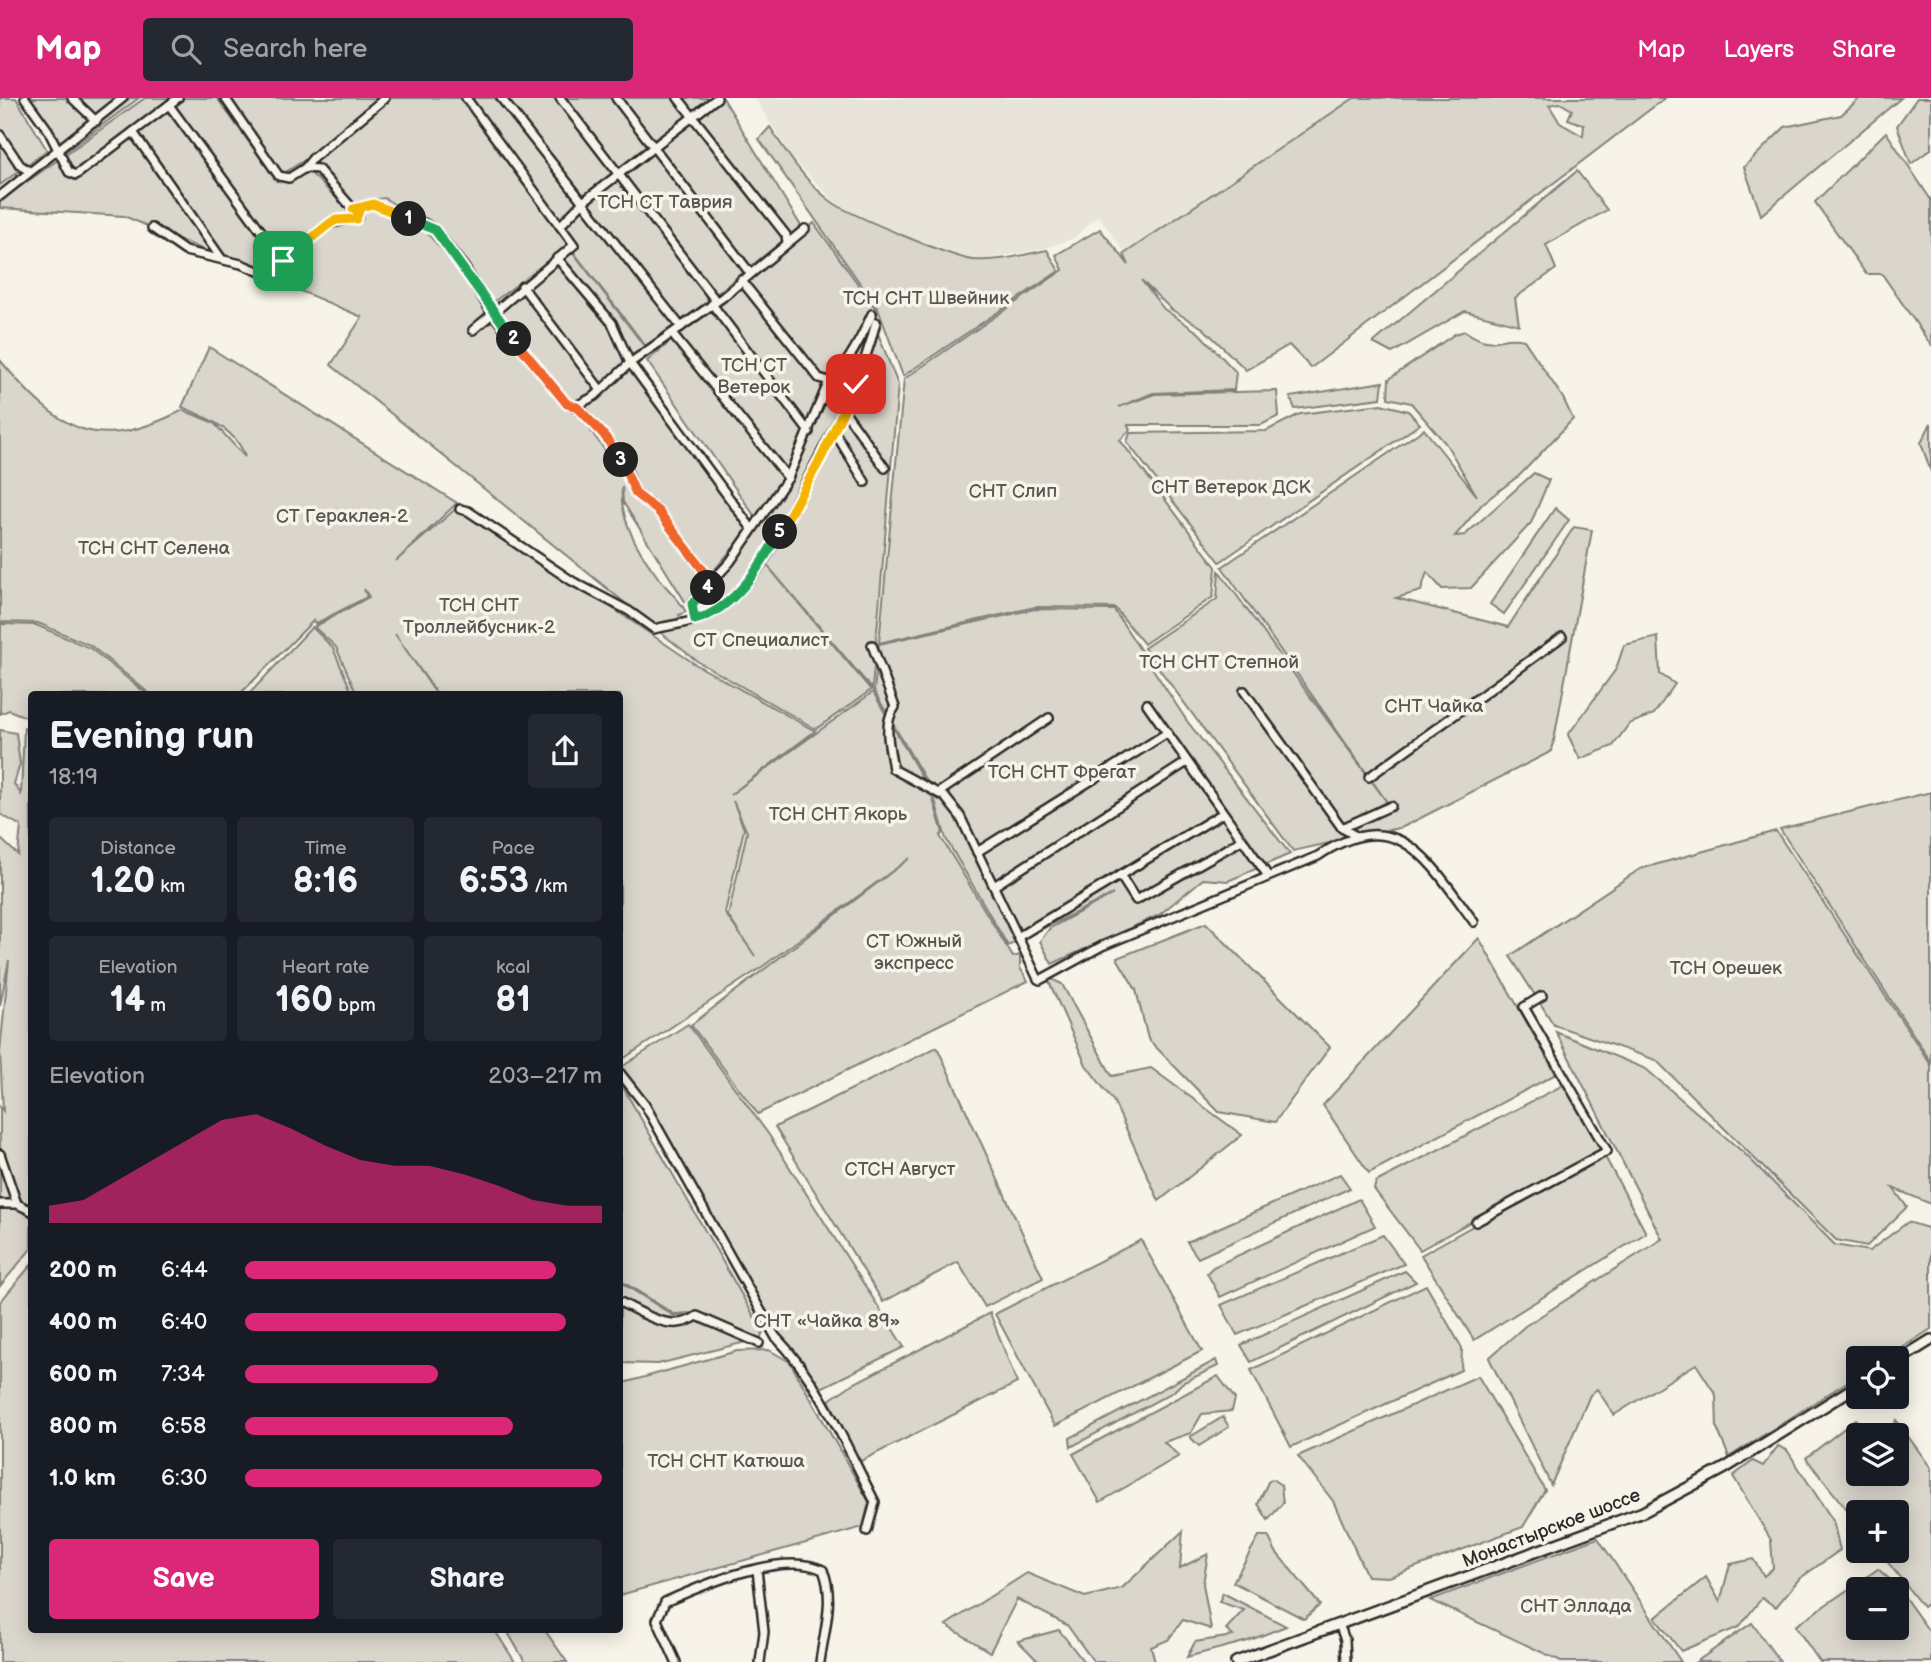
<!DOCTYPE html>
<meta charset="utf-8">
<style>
:root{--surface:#171b24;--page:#242831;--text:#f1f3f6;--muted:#9ea1a6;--accent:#db2777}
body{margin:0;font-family:"Balsamiq Sans",sans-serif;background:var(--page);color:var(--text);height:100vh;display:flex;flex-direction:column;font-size:26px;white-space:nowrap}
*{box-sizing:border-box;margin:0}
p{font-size:23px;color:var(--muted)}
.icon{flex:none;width:38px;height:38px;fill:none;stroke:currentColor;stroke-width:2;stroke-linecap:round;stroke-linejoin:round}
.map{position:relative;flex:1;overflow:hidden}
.sheet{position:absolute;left:28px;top:593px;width:595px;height:942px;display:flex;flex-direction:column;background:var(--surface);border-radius:7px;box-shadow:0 4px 18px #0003}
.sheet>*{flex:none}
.controls{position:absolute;left:1846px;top:1248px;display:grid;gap:14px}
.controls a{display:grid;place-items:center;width:63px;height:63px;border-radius:7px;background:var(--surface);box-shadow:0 4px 18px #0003;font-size:35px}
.pin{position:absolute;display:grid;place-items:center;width:60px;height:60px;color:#fff;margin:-30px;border-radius:14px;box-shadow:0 4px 10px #0006}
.km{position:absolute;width:35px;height:35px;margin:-18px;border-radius:50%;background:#222;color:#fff;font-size:19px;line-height:35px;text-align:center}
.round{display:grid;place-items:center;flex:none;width:74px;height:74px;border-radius:7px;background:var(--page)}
.headline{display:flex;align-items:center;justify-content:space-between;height:119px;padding:0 21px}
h1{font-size:38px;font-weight:700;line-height:52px}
.metrics{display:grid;grid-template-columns:repeat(3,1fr);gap:10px;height:119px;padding:7px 21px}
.metrics div{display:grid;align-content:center;border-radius:7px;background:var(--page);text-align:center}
.metrics b{font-size:35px;font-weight:700}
.metrics small{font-size:19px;font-weight:400}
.metrics p{font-size:19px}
.chart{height:196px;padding:14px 21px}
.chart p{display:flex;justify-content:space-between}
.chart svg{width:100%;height:126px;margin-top:7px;fill:var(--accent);opacity:.7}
.action{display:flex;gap:14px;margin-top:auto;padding:14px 21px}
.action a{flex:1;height:80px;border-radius:7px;background:var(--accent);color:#fff;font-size:28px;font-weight:700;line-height:80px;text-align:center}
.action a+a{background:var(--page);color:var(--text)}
ul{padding:0 21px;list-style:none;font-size:23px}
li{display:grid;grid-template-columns:112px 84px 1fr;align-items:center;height:52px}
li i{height:18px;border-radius:9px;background:var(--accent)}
header{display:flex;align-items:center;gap:42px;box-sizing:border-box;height:98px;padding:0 35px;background:var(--accent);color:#fff}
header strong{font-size:33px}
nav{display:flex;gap:38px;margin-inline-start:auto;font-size:24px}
.search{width:490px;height:63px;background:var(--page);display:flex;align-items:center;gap:18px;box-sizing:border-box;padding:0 24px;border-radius:7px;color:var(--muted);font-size:26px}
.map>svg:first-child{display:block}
</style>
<header>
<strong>Map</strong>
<div class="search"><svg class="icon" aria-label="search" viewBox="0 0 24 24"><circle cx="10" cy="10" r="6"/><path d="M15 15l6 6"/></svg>Search here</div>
<nav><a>Map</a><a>Layers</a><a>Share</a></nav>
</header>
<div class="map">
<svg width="1931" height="1564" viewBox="0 0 1931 1564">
<rect width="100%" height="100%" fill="#f7f3e8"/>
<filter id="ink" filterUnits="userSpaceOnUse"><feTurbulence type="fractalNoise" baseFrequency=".0143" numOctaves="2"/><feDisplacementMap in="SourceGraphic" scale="14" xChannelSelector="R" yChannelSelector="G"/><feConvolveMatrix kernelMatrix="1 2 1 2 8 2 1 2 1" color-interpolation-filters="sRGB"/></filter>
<g filter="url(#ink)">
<path fill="#e8e4da" d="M755,0h598l-228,155 -27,-38 -24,23 -28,10 -64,12 -17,-3 -92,-33 -37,-21 -44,-45z"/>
<g fill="#dad6cc" stroke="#82807c" stroke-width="2" fill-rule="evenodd">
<path d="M0,0h16l31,52 -47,35z"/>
<path d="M30,0h109l-75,55z"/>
<path d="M145,0h72l60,83 27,-15 41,41 37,-4 40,24 70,80 80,-56 75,99 -67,51 11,30 28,38 -34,-65 52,-41 115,163 -66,77 -63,-101 -1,-15c-3,30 15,62 33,86 9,14 23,24 31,39l-7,3 1,3 -24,10 -325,-263 31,-48 -238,-101 -124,-8v-7z"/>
<path d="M225,0h498l78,128 -153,123 -79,-103 -77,57 -67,-80 -41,-25 -33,6 -46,-44 -26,16z"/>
<path d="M1354,0h311l-354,270 -22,-23 -43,25 -43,-42 -31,-18 -31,-30 23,29 35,24 37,39 -2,18 -81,3 -34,14 36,-13 122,-3 2,25 -18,9h-133l2,5 -10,10 96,127 -3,30 -69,47 -29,-36 -80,-1 -156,36 25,-264 159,-109 -7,-15 44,-26 29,36 -5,-11zM1560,5l12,7 -4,9 16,6 -1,11 -23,-13 -11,-18z"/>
<path d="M1860,0h41l-140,117 -17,-48 41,-40 56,-12z"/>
<path d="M1917,0h14v51l-20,15 -14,-38z"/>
<path d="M770,29c17,27 38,59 65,77 19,12 118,54 138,56 25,2 50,-5 74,-10l12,21 -156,105 -25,-67 -119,-170z"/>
<path d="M1886,34l45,68v145l-49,-71h-16l-51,-72z"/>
<path d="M1577,73l30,39 -61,35 10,24 -41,29 4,27 -54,-14 -73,42 -19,-10z"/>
<path d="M814,125l64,89 -34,65 6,7 25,-58 23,59 -26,304 -111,-131 110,132 -55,39 -119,-68 -36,-28 50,-15 45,-48 -36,33 -15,1 1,-9 52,-74 -111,-160z"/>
<path d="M1465,233c30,21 32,3 59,9l39,58 10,21 -52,55 -38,29 -28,33 10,-1 69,-62 15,7 -18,43 -60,65 -29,1 -15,-17 -6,19 -25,7 112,29 66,-100 18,3 -40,221 -149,76 -110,24 -149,-203 73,-49 2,-28 175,241 -172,-245 202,-138 53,67 -31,-52 -35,-41 -23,-5 1,-19 66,-45z"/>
<path d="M209,249l248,156 -61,58 64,-56 235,159 120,67 -85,64 143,-103 58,101 12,40 -3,3 73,121 7,-2v13l8,13 -270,133 -67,-89 219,-167 -148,109 -142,94v-366h-182l-43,-61 42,61h-80l-21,-48 -22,-20 55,-30 -5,-8 3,8 -52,27 -1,-4 -75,75h-88l-61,-50 -52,-22 -38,-1v-262c59,71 95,95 183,50l31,13 31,34c-8,-27 -39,-40 -63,-50zM733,703l14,31 -19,84 27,40 -30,-43 19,-84z"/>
<path d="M1383,284l-2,16 -86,11 -5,-12z"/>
<path d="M1381,306l27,7 12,13 -200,138 -93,-120 3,-9 136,-2 34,-17z"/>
<path d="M1931,325v49l-10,-29z"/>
<path d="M1555,410l14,12 -65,94 -14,-10z"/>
<path d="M1035,511l79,1 73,111 103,133 -62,27 -25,-2 -44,36 -107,49 -12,-23 10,-13 63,-34 -105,52 -62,-107 -13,-46 -59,-102 5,-47z"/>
<path d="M1,526l35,1 54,23 58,47h-116l-1,24 -22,-9 -9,4z"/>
<path d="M312,529l21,21 20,47h-105z"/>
<path d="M1658,539l2,37 15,10 -21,30 -25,10 -16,22 -33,13 -12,-24 48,-66 8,-24z"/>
<path d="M24,630l7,1v477l-11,-4 -4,-14 -8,14h-8v-95l3,4 -3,-59 9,-92 -9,46v-168l18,17 3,-29 -21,-12v-84l16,3 4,31 -6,20 7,10z"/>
<path d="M1931,694v270l-151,-233z"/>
<path d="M1776,733l155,234v139l-38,-16 14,19 -40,39 -31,-6 -180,-180 -102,-35 -44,-69 130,-87z"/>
<path d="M1206,825l124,124 -55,75 -56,-10 -71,-73 -12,-49 -19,-32z"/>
<path d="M1479,840l77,136 -187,99 -46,-68z"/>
<path d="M1047,879l15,7 50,92 39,-8 91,67 -83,66 -45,-99 -28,-37z"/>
<path d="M688,926l81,111 135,212 -93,46 -191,-325z"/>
<path d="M1556,934l90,37 98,84 91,92 34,6 39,-29 23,7v100l-45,29h-28v17l-129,82 -12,-29 -1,-33 -20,-31 -82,51 -17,-26 -7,6 -39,90 -62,-127 36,-32 137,-87z"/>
<path d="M937,949l106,231 -58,29 -27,-45 -75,40 -108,-175z"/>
<path d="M1571,983l34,66 -185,103 -46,-61 2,-7z"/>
<path d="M620,984l143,250 -3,7 -63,-27 53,29 -92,23 -38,-1v-81l54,34 18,-3 -18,1 -54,-34z"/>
<path d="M1603,1055l43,80 -172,107 -53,-85z"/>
<path d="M1340,1076l10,14 -152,70 -11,-16z"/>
<path d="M1359,1101l16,27 -155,71 -13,-24 6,-6z"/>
<path d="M14,1108l17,11v32l-31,37v-79z"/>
<path d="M1383,1137l21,29 -167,71 -16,-30z"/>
<path d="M1141,1142l61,111 -147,75 -60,-112z"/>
<path d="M31,1167l1,364h462l21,33h-515v-360z"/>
<path d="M1405,1173l11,11 -165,80 -10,-17z"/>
<path d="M1426,1187l36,63 -1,22 -170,77 -40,-77z"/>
<path d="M990,1215l27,70 -158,79 -30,-62 22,-15z"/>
<path d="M769,1252l21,12 79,140 -6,25 -243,68v-211l117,-33z"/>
<path d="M1216,1262l2,6 -36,17 -9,9 -102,55 -1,-9z"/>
<path d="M1218,1278l17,23 -3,12 -30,3 -11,19 -27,9 15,14 -79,46 -27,-48z"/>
<path d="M1478,1278l67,114 -22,37 -134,50 -22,-1 -34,-75 -35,-45z"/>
<path d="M1223,1319l6,10 -30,19 -9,-9z"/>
<path d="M1856,1321l12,13v3h-10v39h39v-39h-6l5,-15 35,48v133l-8,6 -44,-56 18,-1v-38h-39v12l-52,-66z"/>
<path d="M1778,1348l9,4 46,71 7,29 -41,29 -23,28 -14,-9 -23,29 -58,24 -26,-33 51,-41 14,25 10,-38 23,-5 11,17 9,-8 -2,-28 -38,-64 20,-15 10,5z"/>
<path d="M1272,1381l9,6 2,18 -15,17 -10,-16 10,-22z"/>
<path d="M1183,1433l-3,37 28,-14 -5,30 8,45 -28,-9 -15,20 -17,7 4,15h-61l-27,-37 -50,-26 -27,53 -44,-27 81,-52 58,24 37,-9z"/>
<path d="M1259,1438h9l8,16 44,53 -16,14 -71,-37z"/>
<path d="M1598,1440l83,124h-118l-133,-62z"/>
<path d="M1878,1471l17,15 36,50v28h-111l-25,-36zM1858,1491h39v39h-39z"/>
<path d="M1223,1495l63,33 -38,15 -61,16 8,-15 38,-6 -7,-7 18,-19 -25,-8z"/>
<path d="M1752,1525l28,39h-84z"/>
<path d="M506,1531h38l23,33h-42z"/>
<path d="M1059,1532l25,32h-45l-21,-21z"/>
</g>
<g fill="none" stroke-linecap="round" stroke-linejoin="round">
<g stroke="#2b2b2b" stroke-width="12">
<g id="minor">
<path d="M25,0l23,32 21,42 7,3 102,-77"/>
<path d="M72,0l24,23"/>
<path d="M466,0l108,147 -101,85"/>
<path d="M501,0l180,229"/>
<path d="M560,0l156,203"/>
<path d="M616,0l134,175"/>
<path d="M678,0l108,137 1,8"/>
<path d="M169,7l114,156"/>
<path d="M133,34l88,126"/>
<path d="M0,37l20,30 9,6"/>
<path d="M305,70l8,-10 72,-60"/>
<path d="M0,98l123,-98"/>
<path d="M353,111l20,-5 51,19 11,7 30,38 26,44 76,92 7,3 21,-11 35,-33 93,-66 82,-68"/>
<path d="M560,128l24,-25 133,-103"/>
<path d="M152,130l33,23 56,13 24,10 64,-50 29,-7v-8h-5l-35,-40 -13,-1 -16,10 -10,-2 -54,-78"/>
<path d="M557,160l55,65 18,40 122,166"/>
<path d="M741,182l78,98 10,3"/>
<path d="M522,188l78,103"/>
<path d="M712,206l97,128"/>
<path d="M672,236l116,144"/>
<path d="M577,308l27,29 22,33 10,26 22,17 55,72"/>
<path d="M843,311l42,59"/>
<path d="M834,333l31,51"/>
<path d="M460,411l8,2 104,70 57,30 25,18c21,-5 47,-7 65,-20 42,-29 64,-83 87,-127 27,-52 56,-102 70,-160"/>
<path d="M695,522l-3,-17 38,-41 58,-84 41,-97c17,-12 34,-47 43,-67"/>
<path d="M872,547l23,62c-13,17 -5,42 -2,62l52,28 15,19 78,163"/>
<path d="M1244,593l98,137 14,8"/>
<path d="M1147,606l121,172"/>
<path d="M1369,679l193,-140"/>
<path d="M938,695l111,-75"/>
<path d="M1342,730l49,-22"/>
<path d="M977,754l190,-119"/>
<path d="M1120,777l16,25 106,-60"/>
<path d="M994,788l193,-124"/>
<path d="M1018,839l205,-124"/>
<path d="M1040,882l62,-34 216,-90c81,-54 111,5 156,66"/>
<path d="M620,975l25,32 130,231c45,46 71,110 100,166l-8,29"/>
<path d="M0,1056l17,50"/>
<path d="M0,1106h17l15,7"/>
<path d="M1476,1124l131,-71 -83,-144 18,-11"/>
<path d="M620,1204c25,12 52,32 77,14l62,27"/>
<path d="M757,1472l7,62 -4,30"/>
<path d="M1339,1526l6,16 1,22"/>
<path d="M676,1564l-19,-42 8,-18c38,-17 118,-52 158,-32 12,29 1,61 -3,92"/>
</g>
</g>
<g stroke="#2b2b2b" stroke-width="14">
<g id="major">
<path d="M1897,1263l34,-21"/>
<path d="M1236,1564l407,-150 82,-44 133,-83"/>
</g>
</g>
<use href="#minor" stroke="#f7f3e8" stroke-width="7"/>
<use href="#major" stroke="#f7f3e8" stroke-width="9"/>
</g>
</g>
<g fill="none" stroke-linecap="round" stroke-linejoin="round" filter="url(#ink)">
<g stroke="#fff" stroke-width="14">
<path id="split-1" d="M283,163l46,-37 7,-4 20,-1 3,-8 -6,-2 20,-5 36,15"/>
</g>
<g stroke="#fff" stroke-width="14">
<path id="split-2" d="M409,121l26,11 79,109"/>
</g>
<g stroke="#fff" stroke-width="14">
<path id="split-3" d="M514,241l53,65 10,3 27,28 17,25"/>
</g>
<g stroke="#fff" stroke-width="14">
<path id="split-4" d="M621,362l15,34 22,17 55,72 -5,5"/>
</g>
<g stroke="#fff" stroke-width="14">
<path id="split-5" d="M708,490l-16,16 3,16c41,-12 65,-54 85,-88"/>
</g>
<g stroke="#fff" stroke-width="14">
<path id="split-6" d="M780,434l42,-76 34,-72"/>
</g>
<use href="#split-1" stroke="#f5b400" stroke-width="9"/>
<use href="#split-2" stroke="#22a559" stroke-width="9"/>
<use href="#split-3" stroke="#f0652b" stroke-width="9"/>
<use href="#split-4" stroke="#f0652b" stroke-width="9"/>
<use href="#split-5" stroke="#22a559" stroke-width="9"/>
<use href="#split-6" stroke="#f5b400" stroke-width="9"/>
</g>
<g text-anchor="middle" stroke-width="7" stroke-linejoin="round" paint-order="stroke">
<g font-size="19" fill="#575653" stroke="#f7f3e8">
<text x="665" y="110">ТСН СТ Таврия</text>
<text x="926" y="206">ТСН СНТ Швейник</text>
<text x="754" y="273">ТСН СТ<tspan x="754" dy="22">Ветерок</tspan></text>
<text x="1231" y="395">СНТ Ветерок ДСК</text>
<text x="1013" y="399">СНТ Слип</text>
<text x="342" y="424">СТ Гераклея-2</text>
<text x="154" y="456">ТСН СНТ Селена</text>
<text x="479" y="513">ТСН СНТ<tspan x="479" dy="22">Троллейбусник-2</tspan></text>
<text x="761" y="548">СТ Специалист</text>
<text x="1219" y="570">ТСН СНТ Степной</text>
<text x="1434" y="614">СНТ Чайка</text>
<text x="1062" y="680">ТСН СНТ Фрегат</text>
<text x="838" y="722">ТСН СНТ Якорь</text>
<text x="914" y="849">СТ Южный<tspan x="914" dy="22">экспресс</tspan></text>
<text x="1726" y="876">ТСН Орешек</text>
<text x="900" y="1077">СТСН Август</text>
<text x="827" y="1229">СНТ «Чайка 89»</text>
<text x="726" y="1369">ТСН СНТ Катюша</text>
<text x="1576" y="1514">СНТ Эллада</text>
</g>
<g font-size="19" fill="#2b2b2b" stroke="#f7f3e8">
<text transform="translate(1551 1429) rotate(-21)" y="7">Монастырское шоссе</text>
</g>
</g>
</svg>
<div class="controls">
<a><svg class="icon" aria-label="locate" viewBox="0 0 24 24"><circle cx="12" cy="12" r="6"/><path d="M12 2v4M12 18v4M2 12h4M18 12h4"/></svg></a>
<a><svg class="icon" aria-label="layers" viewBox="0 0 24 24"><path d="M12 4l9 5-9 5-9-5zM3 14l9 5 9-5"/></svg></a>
<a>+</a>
<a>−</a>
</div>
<div class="pin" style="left:283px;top:163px;background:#1e9e55"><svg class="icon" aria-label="arrive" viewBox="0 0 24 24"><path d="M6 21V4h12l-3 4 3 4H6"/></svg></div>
<div class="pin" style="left:856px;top:286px;background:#d93025"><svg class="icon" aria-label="check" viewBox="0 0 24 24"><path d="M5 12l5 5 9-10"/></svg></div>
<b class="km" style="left:409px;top:121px">1</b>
<b class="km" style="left:514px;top:241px">2</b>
<b class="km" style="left:621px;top:362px">3</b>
<b class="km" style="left:708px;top:490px">4</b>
<b class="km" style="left:780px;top:434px">5</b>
<section class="sheet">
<div class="headline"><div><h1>Evening run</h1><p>18:19</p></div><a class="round"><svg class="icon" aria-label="share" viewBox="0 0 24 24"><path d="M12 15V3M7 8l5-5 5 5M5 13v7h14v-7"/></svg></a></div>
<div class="metrics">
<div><p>Distance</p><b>1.20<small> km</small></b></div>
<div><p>Time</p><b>8:16</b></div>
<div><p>Pace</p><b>6:53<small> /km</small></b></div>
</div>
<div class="metrics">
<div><p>Elevation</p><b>14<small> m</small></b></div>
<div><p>Heart rate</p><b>160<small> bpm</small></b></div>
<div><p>kcal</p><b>81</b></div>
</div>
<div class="chart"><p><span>Elevation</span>203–217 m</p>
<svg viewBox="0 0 160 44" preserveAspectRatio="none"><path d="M0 44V38L10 36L20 29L30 22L40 15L50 8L60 6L70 11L80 17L90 22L100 24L110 24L120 27L130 31L140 36L150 38L160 38V44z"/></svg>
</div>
<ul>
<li><b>200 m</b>6:44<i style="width:87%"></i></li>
<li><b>400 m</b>6:40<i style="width:90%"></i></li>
<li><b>600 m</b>7:34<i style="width:54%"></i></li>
<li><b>800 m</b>6:58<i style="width:75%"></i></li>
<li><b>1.0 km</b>6:30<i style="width:100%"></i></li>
</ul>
<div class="action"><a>Save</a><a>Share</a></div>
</section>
</div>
